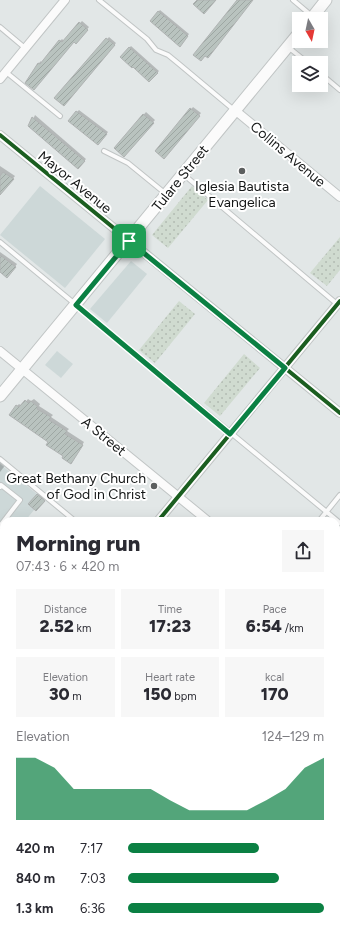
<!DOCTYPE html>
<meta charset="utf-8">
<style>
:root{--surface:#fff;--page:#f7f7f7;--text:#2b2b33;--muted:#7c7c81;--accent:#0b8043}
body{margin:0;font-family:Figtree,sans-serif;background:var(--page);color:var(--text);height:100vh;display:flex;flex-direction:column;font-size:15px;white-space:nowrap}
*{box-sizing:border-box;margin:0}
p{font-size:13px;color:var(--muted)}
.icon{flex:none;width:22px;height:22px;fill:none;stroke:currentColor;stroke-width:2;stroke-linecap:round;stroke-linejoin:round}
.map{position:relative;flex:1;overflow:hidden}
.sheet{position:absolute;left:0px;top:517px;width:340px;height:414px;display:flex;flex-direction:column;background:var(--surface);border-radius:12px 12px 0 0;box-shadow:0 4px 16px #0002}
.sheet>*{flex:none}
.needle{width:26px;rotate:171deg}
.controls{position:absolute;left:292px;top:12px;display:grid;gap:8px}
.controls a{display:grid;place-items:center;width:36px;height:36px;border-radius:0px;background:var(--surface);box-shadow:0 4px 16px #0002;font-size:20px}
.pin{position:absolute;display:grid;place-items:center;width:34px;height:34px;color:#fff;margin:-17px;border-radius:8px;box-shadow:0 2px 6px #0006}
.round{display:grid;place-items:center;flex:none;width:42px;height:42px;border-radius:0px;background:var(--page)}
.headline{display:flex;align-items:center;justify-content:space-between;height:68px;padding:0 16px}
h1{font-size:22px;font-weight:800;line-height:30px}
.figures{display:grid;grid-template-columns:repeat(3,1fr);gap:6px;height:68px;padding:4px 16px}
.figures div{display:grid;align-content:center;border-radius:0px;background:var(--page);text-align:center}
.figures b{font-size:17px;font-weight:800}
.figures small{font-size:11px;font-weight:400}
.figures p{font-size:11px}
.chart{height:112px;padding:8px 16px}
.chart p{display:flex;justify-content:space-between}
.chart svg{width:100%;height:72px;margin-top:4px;fill:var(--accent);opacity:.7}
ul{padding:0 16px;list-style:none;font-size:13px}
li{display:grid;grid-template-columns:64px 48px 1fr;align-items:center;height:30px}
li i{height:10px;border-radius:5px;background:var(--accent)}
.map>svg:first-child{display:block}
</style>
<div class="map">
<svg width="340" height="931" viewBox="0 0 340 931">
<defs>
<pattern id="grass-dots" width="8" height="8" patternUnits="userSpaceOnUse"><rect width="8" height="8" fill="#d0dbd0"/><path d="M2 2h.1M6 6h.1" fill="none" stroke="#b2bbb2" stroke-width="1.8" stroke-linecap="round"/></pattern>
<pattern id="building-hatch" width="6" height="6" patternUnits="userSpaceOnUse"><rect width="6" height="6" fill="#b9c3bf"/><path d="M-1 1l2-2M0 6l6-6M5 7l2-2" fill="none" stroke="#9ea7a3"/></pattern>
</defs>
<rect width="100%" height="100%" fill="#e2e7e7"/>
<g fill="#cdd8d8">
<path d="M40,186l65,53 -40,49 -65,-53z"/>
<path d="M131,261l16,13 -40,49 -17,-14z"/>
<path d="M57,351l16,13 -12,14 -16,-13z"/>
<path d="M0,464l43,35 -18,22h-21v22l-4,-3z"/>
<path d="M336,523l4,3v61l-4,5z"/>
<path d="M0,589l4,3v82l-4,-3z"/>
<path d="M340,654v79l-4,-3v-71z"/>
<path d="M0,806l4,3v110l-4,-3z"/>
<path d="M336,865l4,4v62h-227l3,-4h220z"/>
</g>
<g fill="url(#grass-dots)">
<path d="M192,186l16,14 -40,48 -16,-13z"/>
<path d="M340,237v33l-13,16 -17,-13z"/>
<path d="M179,301l16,13 -40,49 -16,-13z"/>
<path d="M244,354l16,14 -40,48 -16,-13z"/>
</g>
<g fill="#0003">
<path d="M160,10l29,24 -8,10 -30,-23z"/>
<path d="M82,21l7,6 -13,16 -2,-2 -48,42 13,-20 2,-2 1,2 18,-22 2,-2 2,2z"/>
<path d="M109,37l7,6 -50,60 -10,-5z"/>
<path d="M131,46l28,25 -10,10 -16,-16 -12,-8z"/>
<path d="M193,107l8,6 -37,44 -8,-6z"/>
<path d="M79,110l29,22 -8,10 -23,-30z"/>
<path d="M146,112l9,8 -31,35 -9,-7z"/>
<path d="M35,115l51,44 -6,7 -50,-40z"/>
<path d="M0,166l15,10 -15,18z"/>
<path d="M0,252l17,12 -8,11 -9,-4z"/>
<path d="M28,399l3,2 3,-2 6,5 -1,2 14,9 -2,2 18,12 -2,2 17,11 -11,18 -24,-18 -32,-36 2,-2 3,2z"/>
<path d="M0,456l7,7 -7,9z"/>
<path d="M39,493l7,5 -8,10 -1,-14z"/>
<path d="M336,858l4,3v58l-4,-3z"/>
</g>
<g fill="url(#building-hatch)" stroke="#b0b3b3">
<path d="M197,0h19l-12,14 -11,-10z"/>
<path d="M237,0h16l-45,58 -3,-2 -4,5 -8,-6z"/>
<path d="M158,11l30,25 -8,11 -30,-26z"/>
<path d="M79,22l9,8 -12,14 -2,-2 -40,48 -9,-7 13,-20 2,1 19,-24 3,2z"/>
<path d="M106,38l9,7 -51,61 -10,-8z"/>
<path d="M129,47l29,26 -9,9 -16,-15 -1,1 -12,-11z"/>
<path d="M190,108l10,8 -36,43 -9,-8z"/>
<path d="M76,111l31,23 -9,11 -30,-24z"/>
<path d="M143,114l11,9 -30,34 -10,-9z"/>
<path d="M32,117l53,44 -7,8 -50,-43z"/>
<path d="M3,172l11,7 -14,16v-19z"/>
<path d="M0,255l16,12 -9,11 -7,-6z"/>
<path d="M25,400l3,3 3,-2 7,6 -1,2 14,8 -2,3 18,11 -2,3 18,11 -12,19 -9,-6 1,-2 -17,-11 2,-3 -39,-27 7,-10 3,2z"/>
<path d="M37,494l8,7 -9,10 -8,-7z"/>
</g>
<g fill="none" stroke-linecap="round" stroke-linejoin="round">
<g stroke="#c1c5c5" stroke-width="6">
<g id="service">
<path d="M99,0l48,39 9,11 12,5 11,9 55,46"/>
<path d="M293,0l19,16"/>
<path d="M0,27l25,21"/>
<path d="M288,47l20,16"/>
<path d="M6,72l54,44"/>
<path d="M321,74l19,16"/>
<path d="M104,151l24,12 38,31"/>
<path d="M183,174l154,130"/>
<path d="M0,242l340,281"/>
<path d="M0,459l75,62"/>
<path d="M0,487l1,-2 19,15 -20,26"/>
<path d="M319,521l21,-26"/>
<path d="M0,677l4,4"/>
<path d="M336,736l4,4"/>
<path d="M0,838l4,-5"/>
<path d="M0,895l2,1 2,-3"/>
<path d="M62,927l4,4"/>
<path d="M170,927l5,4"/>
<path d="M336,927l4,3"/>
<path d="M200,931l3,-3 5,3"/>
<path d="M254,931l4,-4"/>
</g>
</g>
<g stroke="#c1c5c5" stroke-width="10">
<g id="minor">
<path d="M0,79l65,-79"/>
<path d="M236,111l104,86"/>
<path d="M0,135l340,278"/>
<path d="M0,351l208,170"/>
<path d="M158,521l182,-220"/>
<path d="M0,713l4,-5"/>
</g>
</g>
<g stroke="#c1c5c5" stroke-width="12">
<g id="tertiary">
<path d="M0,567l4,3"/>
<path d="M0,787l4,3"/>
<path d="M336,844l4,3"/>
</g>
</g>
<g stroke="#c1c5c5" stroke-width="13">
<g id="secondary">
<path d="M311,19l15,-19"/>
<path d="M0,396l299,-363"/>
<path d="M336,617l4,-5"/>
<path d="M336,642l4,-5"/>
<path d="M76,931l3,-4"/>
<path d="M98,931l3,-4"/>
</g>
</g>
<use href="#service" stroke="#fbfbfb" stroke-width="4"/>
<use href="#minor" stroke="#fbfbfb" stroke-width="8"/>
<use href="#tertiary" stroke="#fbfbfb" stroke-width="10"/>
<use href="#secondary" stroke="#fbfbfb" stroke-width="11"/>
<g stroke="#fff" stroke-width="6">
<g id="cycleway">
<path d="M0,135l340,278"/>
<path d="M158,521l182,-220"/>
</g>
</g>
<use href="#cycleway" stroke="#1b5e20" stroke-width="4"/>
</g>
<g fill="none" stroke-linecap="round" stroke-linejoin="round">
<g stroke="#fff" stroke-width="8">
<path id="route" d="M129,241l156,127 -55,66 -154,-129z"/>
</g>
<use href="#route" stroke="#0b8043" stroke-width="5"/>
</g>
<g fill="#5c5f5f" stroke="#fff" stroke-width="1.5">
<circle cx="242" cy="171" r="4"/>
<circle cx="154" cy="486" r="4"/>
</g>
<g text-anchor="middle" stroke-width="4" stroke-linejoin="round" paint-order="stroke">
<g font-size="14" fill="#141616" stroke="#fff">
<text transform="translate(288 154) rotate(40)" y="5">Collins Avenue</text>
<text transform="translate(180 178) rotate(-51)" y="5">Tulare Street</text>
<text transform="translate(75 182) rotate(39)" y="5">Mayor Avenue</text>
<text transform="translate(104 436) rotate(39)" y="5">A Street</text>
</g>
<g font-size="14" fill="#141616" stroke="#fff">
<text x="242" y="191">Iglesia Bautista<tspan x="242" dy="16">Evangelica</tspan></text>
<text x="146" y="483" text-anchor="end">Great Bethany Church<tspan x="146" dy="16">of God in Christ</tspan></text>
</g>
</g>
</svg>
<div class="controls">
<a><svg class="needle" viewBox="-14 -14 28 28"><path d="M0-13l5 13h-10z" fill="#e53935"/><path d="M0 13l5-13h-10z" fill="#7c7c81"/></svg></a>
<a><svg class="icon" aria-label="layers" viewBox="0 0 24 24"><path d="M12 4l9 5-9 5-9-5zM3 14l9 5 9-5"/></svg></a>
</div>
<div class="pin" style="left:129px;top:241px;background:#1e9e55"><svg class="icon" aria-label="arrive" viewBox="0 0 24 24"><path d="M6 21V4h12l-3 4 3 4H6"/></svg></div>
<section class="sheet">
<div class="headline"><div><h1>Morning run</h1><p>07:43 · 6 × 420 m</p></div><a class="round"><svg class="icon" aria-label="share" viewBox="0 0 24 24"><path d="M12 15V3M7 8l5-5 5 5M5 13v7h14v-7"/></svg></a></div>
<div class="figures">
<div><p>Distance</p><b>2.52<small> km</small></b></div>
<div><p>Time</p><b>17:23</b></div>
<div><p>Pace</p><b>6:54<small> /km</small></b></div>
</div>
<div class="figures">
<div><p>Elevation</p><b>30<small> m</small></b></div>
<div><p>Heart rate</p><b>150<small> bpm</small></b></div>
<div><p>kcal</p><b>170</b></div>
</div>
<div class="chart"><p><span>Elevation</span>124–129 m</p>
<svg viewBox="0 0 160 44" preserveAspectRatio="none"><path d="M0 44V6L10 6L20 12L30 25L40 25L50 25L60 25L70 25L80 32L90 38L100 38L110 38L120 38L130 32L140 25L150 12L160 6V44z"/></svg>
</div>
<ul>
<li><b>420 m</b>7:17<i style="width:67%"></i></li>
<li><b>840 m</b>7:03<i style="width:77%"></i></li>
<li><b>1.3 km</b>6:36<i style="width:100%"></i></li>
</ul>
</section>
</div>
